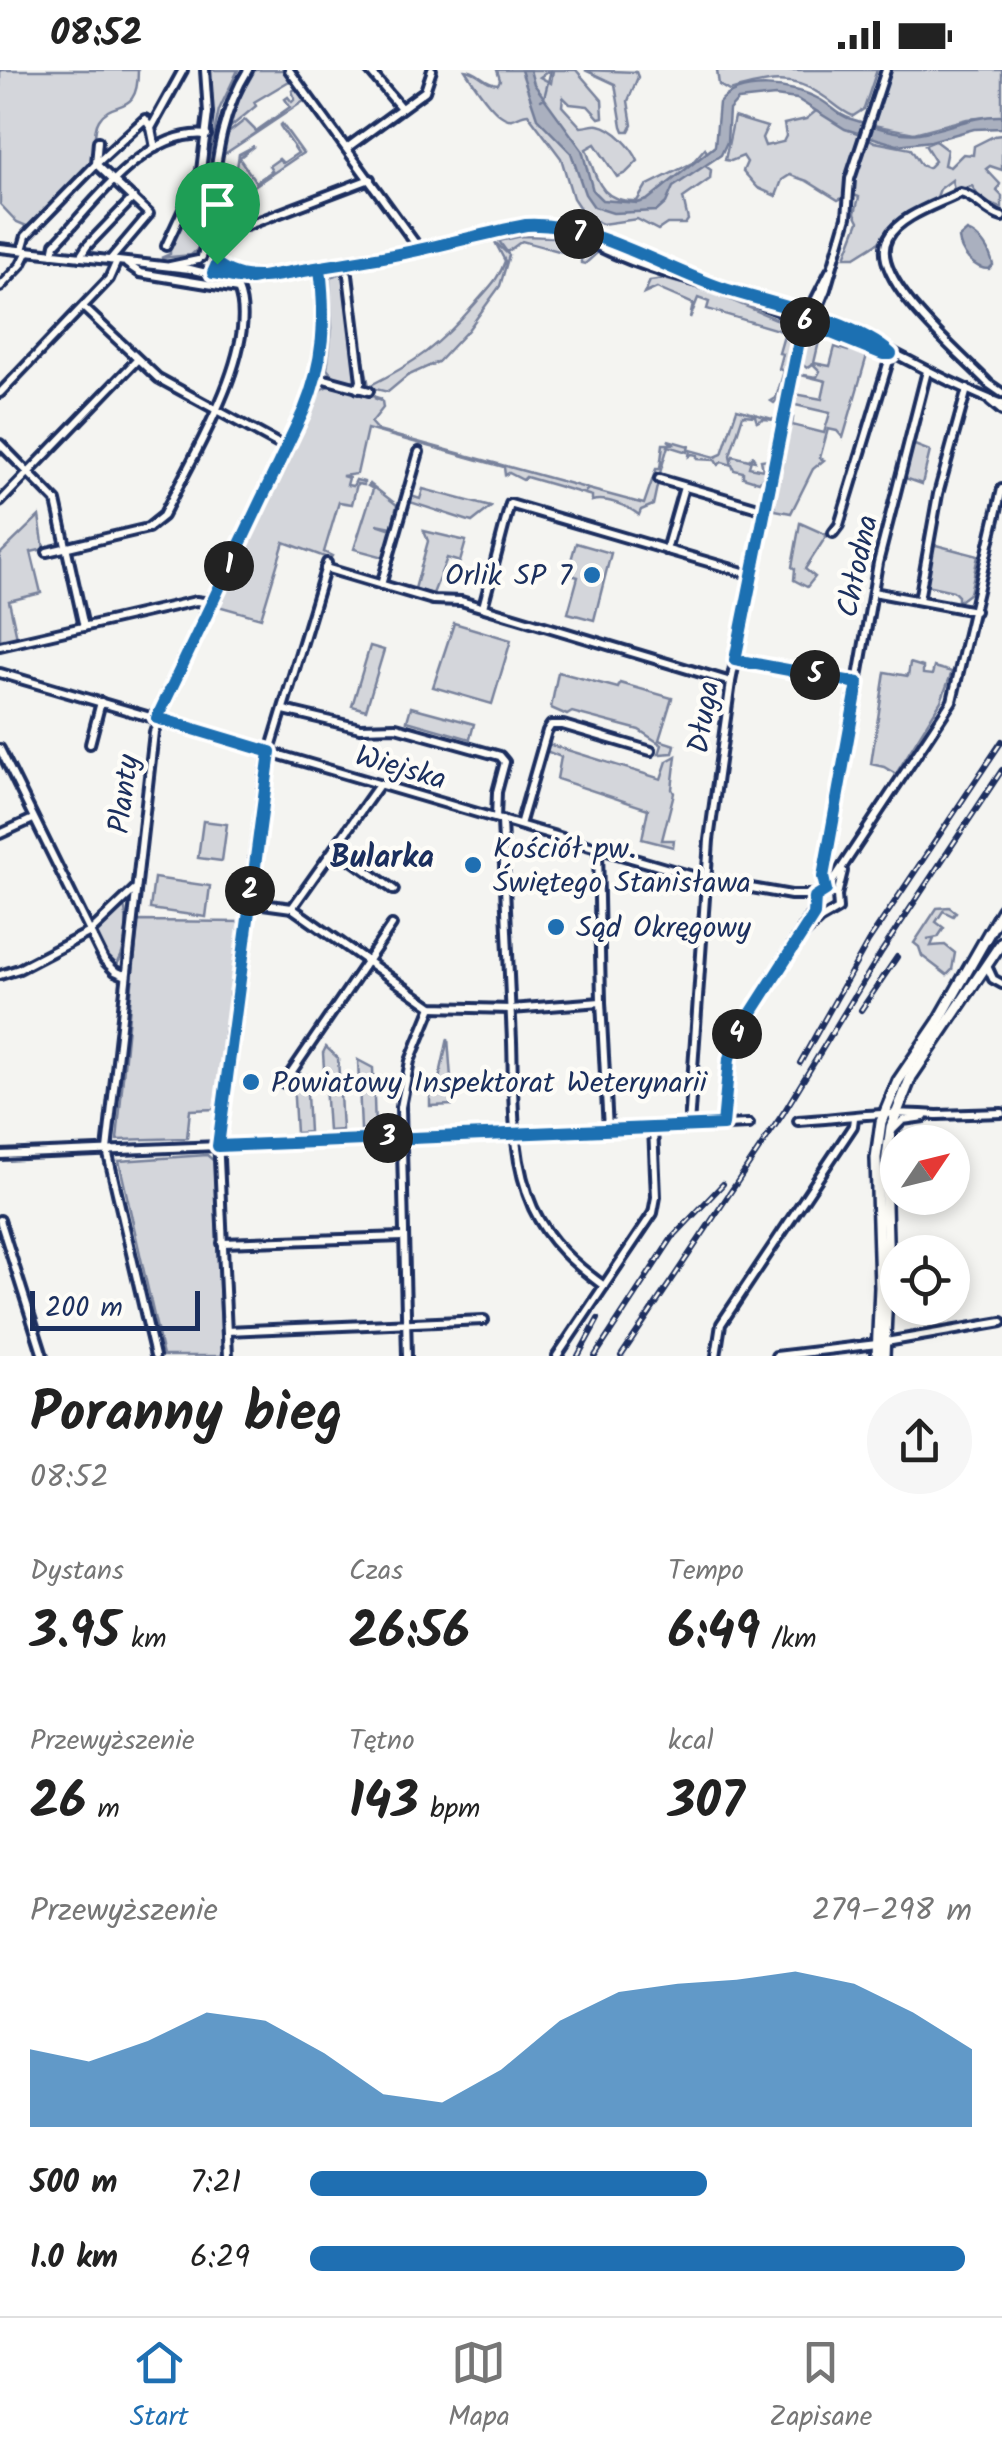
<!DOCTYPE html>
<html lang="pl">
<meta charset="utf-8">
<style>
:root{--surface:#fff;--page:#f6f6f6;--text:#222;--muted:#767676;--line:#e0e0e0;--accent:#1f6fb2}
body{margin:0;font-family:Kalam,sans-serif;background:var(--page);color:var(--text);height:100vh;display:flex;flex-direction:column;font-size:38px;white-space:nowrap}
*{box-sizing:border-box;margin:0}
p{font-size:32px;color:var(--muted)}
.icon{flex:none;width:55px;height:55px;fill:none;stroke:currentColor;stroke-width:2;stroke-linecap:round;stroke-linejoin:round}
.map{position:relative;height:1286px;overflow:hidden}
.drawer{display:flex;flex-direction:column;background:var(--surface);flex:1}
.drawer>*{flex:none}
.needle{width:65px;rotate:55deg}
.tools{position:absolute;left:880px;top:1055px;display:grid;gap:20px}
.tools a{display:grid;place-items:center;width:90px;height:90px;border-radius:50%;background:var(--surface);box-shadow:0 5px 15px #0003;font-size:50px}
.scale{position:absolute;left:30px;bottom:25px;width:170px;box-sizing:border-box;padding-left:10px;border:5px solid #1b2f5e;border-top:0;font-size:28px;line-height:35px;white-space:nowrap;color:#1b2f5e;-webkit-text-stroke:8px #fdfcf7;paint-order:stroke}
.pin{position:absolute;display:grid;place-items:center;width:85px;height:85px;color:#fff;margin:-102px -42px;border-radius:50% 50% 50% 0;rotate:-45deg;box-shadow:0 0 10px #0007}
.pin .icon{rotate:45deg}
.km{position:absolute;width:50px;height:50px;margin:-25px;border-radius:50%;background:#222;color:#fff;font-size:28px;line-height:50px;text-align:center}
.round{display:grid;place-items:center;flex:none;width:105px;height:105px;border-radius:52px;background:var(--page)}
.summary{display:flex;align-items:center;justify-content:space-between;height:170px;padding:0 30px}
h1{font-size:55px;font-weight:600;line-height:75px}
.stats{display:grid;grid-template-columns:repeat(3,1fr);gap:15px;height:170px;padding:10px 30px}
.stats div{display:grid;align-content:center}
.stats b{font-size:50px;font-weight:600}
.stats small{font-size:28px;font-weight:400}
.stats p{font-size:28px}
.chart{height:280px;padding:20px 30px}
.chart p{display:flex;justify-content:space-between}
.chart svg{width:100%;height:180px;margin-top:10px;fill:var(--accent);opacity:.7}
ul{padding:0 30px;list-style:none;font-size:32px}
li{display:grid;grid-template-columns:160px 120px 1fr;align-items:center;height:75px}
li i{height:25px;border-radius:12px;background:var(--accent)}
.status{display:flex;justify-content:space-between;align-items:center;height:70px;padding:0 50px;background:var(--surface);direction:ltr}
.status svg{height:28px;fill:currentColor}
.tabs{display:flex;justify-content:space-around;align-items:center;height:140px;border-top:2px solid var(--line);background:var(--surface);font-size:28px;color:var(--muted)}
.tabs a{display:grid;justify-items:center;gap:5px}
.tabs .on{color:var(--accent)}
.map>svg:first-child{display:block}
</style>
<div class="status"><b>08:52</b><svg viewBox="0 0 49 12"><path d="M0 12V9h3v3zM5 12V6h3v6zM10 12V3h3v9zM15 12V0h3v12zM26 1h20v11H26zM47 4h2v5h-2z"/></svg></div>
<div class="map">
<svg width="1002" height="1286" viewBox="0 0 1002 1286">
<rect width="100%" height="100%" fill="#f4f4f1"/>
<filter id="ink" filterUnits="userSpaceOnUse"><feTurbulence type="fractalNoise" baseFrequency=".01" numOctaves="2"/><feDisplacementMap in="SourceGraphic" scale="20" xChannelSelector="R" yChannelSelector="G"/><feConvolveMatrix kernelMatrix="1 2 1 2 8 2 1 2 1" color-interpolation-filters="sRGB"/></filter>
<g filter="url(#ink)">
<g fill="#d4d6db" stroke="#78829c" stroke-width="2.5">
<path d="M0,0h138c0,49 -25,27 -39,50 -7,11 -2,27 -6,39 -4,16 -50,59 -64,68l-12,-5 -17,-18z"/>
<path d="M211,0h27l-19,40 -14,66 6,-43z"/>
<path d="M255,0h28l8,10 -37,22 2,4 -29,24 6,-21z"/>
<path d="M465,0c13,0 19,14 33,14l2,-4 -3,-10h53l-10,7 11,6 2,-13h23l26,30 1,17 -4,1 -11,-12 -18,-2 -7,-7 -1,9 19,21c6,0 12,-3 18,-2 15,3 33,22 39,36l-12,12 -9,4 -22,-33 -9,5c11,29 13,54 51,52l9,-15 46,-23 13,-15 3,7 -4,10 7,5 -1,9 -27,19 5,22 -3,4h-18l-9,6 -21,-11 -35,5 -17,-8 -12,-18 -12,-40 -33,-44c-6,0 -11,4 -16,5 -15,3 -39,-37 -47,-49z"/>
<path d="M585,0l51,2 2,5 -10,24 4,24 -3,6h-5l-2,-5 -7,-42z"/>
<path d="M717,0h160l-13,39 -11,7c-13,-5 -21,-15 -33,-22 -30,-21 -58,-12 -91,-3l-10,-6z"/>
<path d="M889,0h113v46l-35,3 -53,14 -41,-8z"/>
<path d="M299,17l8,12 -84,56 4,-21 18,-14 11,11 34,-24 -5,-8 3,-2 4,5 3,-3 -3,-8z"/>
<path d="M816,41l59,31 36,7 10,16 7,3 7,-7 -10,-16 10,-4 12,9 -3,15 6,2 13,-13 10,1 1,-9 20,-10 8,-1v35l-12,-4 -4,3 14,15 -3,7 5,5v12l-20,-6 -10,-16 -18,5 -2,-11 -12,9 -5,13 -44,24 -12,16 -24,15h-10l14,-36 -4,-8 4,-16 -15,-6v6l-6,3 -31,-19 -17,-6 -8,5 -6,16 -18,-8 -15,-17 4,-9 -4,-6 -12,5 -6,-1 9,-43 33,10 -5,11 3,8 18,-4 3,-6 -2,-12 22,-5z"/>
<path d="M282,54l21,29 -71,48 7,-47 15,-8 -15,12 17,24 16,-11 -3,-5 10,-7 4,4 15,-10 -18,-27z"/>
<path d="M198,117l6,8 -6,54 -7,6 -30,3 9,-4v-13z"/>
<path d="M522,166l31,1 43,17 -11,10 -4,-1v-6l-59,-16 -15,11 -8,-11z"/>
<path d="M495,172l14,13 -9,31 -32,44 -30,32 -31,14 -19,16 -21,-5 -4,-12 2,-9 4,20c46,-23 71,-41 105,-81 12,-15 25,-25 31,-44z"/>
<path d="M349,200l8,102 -2,8c-10,4 -23,-4 -28,-11l5,-41 -2,-51z"/>
<path d="M664,209l48,13 83,35 -14,70 -7,6 -3,-2 5,-3 8,-27 -5,-2 4,-15 -4,-1 6,-21 -78,-23 2,-7 -11,-4 -8,20 3,-14c-12,-6 -22,-9 -36,-16l-13,6 6,-13z"/>
<path d="M808,261l23,4 -10,-2 -7,30 16,3 5,-19 13,4 3,-7 17,8 -25,86 -6,-7 -9,-2 -8,29 4,2 -11,9 -22,44 -16,-3 -1,-18 15,-74h4l-1,7 32,8 6,-20 -39,-9 1,-9 -2,9 5,-24v14l27,5 4,-18 -29,-7 20,3 3,-6 -7,-7 -6,4 -7,-5z"/>
<path d="M333,314l49,15 -8,-1 8,3 1,7 -12,15 7,8 208,57v3l2,-2 56,15 12,-35h4l3,-25h10l-5,-4 21,6 -2,6 -19,-6 -8,27 4,2 -5,2 -6,28 -12,5 -2,5c-11,-9 -34,-18 -47,-14v-5l-7,-2 -59,-17 -3,3 -14,-7 -4,2 -1,-8 -137,-38 -10,45 -15,2 7,2 -2,7 6,1 3,-6 8,2v3l-7,-1 -5,20 -13,-2 -15,50 8,4 -2,3 -46,-17 -23,76 -43,-12 103,-217z"/>
<path d="M737,339l39,11 -13,-1 -6,3 -2,-6 -12,-1 -13,40 1,6 2,-5 16,4 4,-4 2,5 -4,-1 -2,7 14,3 -2,-10 8,-1 -3,15 -7,8 -16,-5v-5l-9,-2 -2,-5 -10,-3 -4,3 -3,-5 -18,-1v-4l-5,-1 -3,2 1,-6 25,7 7,-3z"/>
<path d="M912,374l18,7 -8,33 -17,-6z"/>
<path d="M370,414l27,21 -5,22 -15,-3 15,5 -8,28 -30,-8 19,-60 -5,-3z"/>
<path d="M423,419l68,18 -19,15 -62,-20 1,-6 9,3z"/>
<path d="M39,446l5,33 -13,3 10,41 -32,8 8,36 -17,4v-87z"/>
<path d="M800,453l27,12 -22,34 10,8 -8,10 -13,-7 1,-11 -3,-2z"/>
<path d="M424,461l42,10 -6,21 -13,-4 -14,36 -18,-5 13,-48z"/>
<path d="M576,473l35,10 -17,67 -26,-7 10,-36 -11,-3z"/>
<path d="M932,474l46,12 -8,37 -12,9v-6l-5,-5 -27,-6z"/>
<path d="M454,553l57,17 -19,64 -59,-17z"/>
<path d="M370,576l14,4 -18,60 -14,-4z"/>
<path d="M910,593l13,4v7l9,1 2,-8 18,5 -11,29 -45,73 -12,-7 -13,-3 14,-92 23,4z"/>
<path d="M558,602l60,16 2,-5 52,15 -13,42 16,5 -2,8 -14,1 3,-9 -23,-15 -67,-18 -5,3 -16,-7z"/>
<path d="M411,637l63,17 -4,15 -63,-18z"/>
<path d="M548,674l113,35 6,-18 9,-5 -4,33 2,4 -12,47h12l-1,7 -31,-8 6,-30 -91,-30 4,-22 -15,-6z"/>
<path d="M203,751l24,3 -5,37 -24,-3z"/>
<path d="M154,808l56,8 -4,31 -56,-8z"/>
<path d="M123,834c7,16 3,52 -9,64l-19,-33z"/>
<path d="M949,837l7,5 -3,4 -10,-5 -7,11 8,6 -6,9 -11,2h7l-3,7 14,-1 10,8 -3,17 -5,5 -25,-19 -3,-9 -5,-4 23,-35z"/>
<path d="M138,851l107,1 -27,187 -28,1 -3,28 -70,2z"/>
<path d="M448,968l5,67 -23,1v-23l8,1z"/>
<path d="M326,977l12,11 4,72 -14,1 -5,-78z"/>
<path d="M358,990l15,8 2,61 -14,1z"/>
<path d="M299,1003l7,2 3,57 -13,1 -3,-52z"/>
<path d="M207,1085l7,6 8,195h-59l-44,-195z"/>
</g>
<g fill="#aab0bf" stroke="#717c98" stroke-width="2.5">
<path d="M521,0h9l4,14 48,66 11,41 9,9 35,3 10,-3 68,-54 4,-43c20,-25 75,-18 100,-4 12,6 19,17 32,20 21,6 46,17 68,14 29,-4 53,-18 83,-17v12l-28,1 -43,12 -34,4 -52,-16 -48,-30 -22,-3 -37,4 -9,10 -2,32 -6,13 -48,32 -7,16 -9,8 -44,2 -19,-6 -9,-13 -14,-41 -34,-35z"/>
<path d="M967,161c14,5 23,20 26,34l-4,4c-15,0 -29,-16 -30,-31z"/>
</g>
<g fill="none" stroke-linecap="round" stroke-linejoin="round">
<path stroke="#717c98" stroke-width="2.5" d="M541,30l3,-2 7,-28"/>
<g stroke="#1b2f5e" stroke-width="14">
<g id="minor">
<path d="M289,0l131,180"/>
<path d="M369,0l32,38"/>
<path d="M98,71l-2,23 53,50 -39,46"/>
<path d="M155,78l-4,-20 32,-58"/>
<path d="M347,78l78,-57 7,-21"/>
<path d="M1002,147c-16,-4 -27,-22 -42,-24 -21,11 -61,23 -72,45 -22,39 75,118 101,146l13,9"/>
<path d="M207,154l10,40 23,12"/>
<path d="M246,156l124,-47"/>
<path d="M578,166c73,42 159,52 237,81 65,24 122,63 187,87"/>
<path d="M166,176l35,-75 7,-58 -3,-43"/>
<path d="M0,178l190,21c17,5 33,7 52,10l159,-25 132,-29 50,9 133,52"/>
<path d="M22,180l4,-14 70,-72 49,-45 6,9"/>
<path d="M53,184l2,-10c38,-39 91,-116 152,-109"/>
<path d="M80,187l7,-11 46,-48"/>
<path d="M202,187c14,-64 10,-130 46,-187"/>
<path d="M170,196l28,-6"/>
<path d="M348,205l13,106 -3,8"/>
<path d="M0,217l21,-22 7,-14"/>
<path d="M734,223l156,61"/>
<path d="M83,237l75,71 128,70"/>
<path d="M810,248l7,-7 9,-22 21,-72 3,-38 36,-109"/>
<path d="M317,307l52,14"/>
<path d="M0,323l109,-114 8,-18"/>
<path d="M990,331l12,10"/>
<path d="M0,374l56,57 28,126"/>
<path d="M659,409l106,31"/>
<path d="M0,432l137,-142"/>
<path d="M833,463l6,-8 52,-171"/>
<path d="M666,480l18,-63"/>
<path d="M47,482l101,-24 15,-12c26,-53 99,-170 75,-227l-98,-16 -13,-9"/>
<path d="M325,498l108,32 28,1 270,81"/>
<path d="M381,515l38,-133"/>
<path d="M873,522l102,19"/>
<path d="M919,530l19,-106 29,-105"/>
<path d="M483,537l27,-103 243,71"/>
<path d="M0,576l196,-45 15,2"/>
<path d="M735,589l123,24"/>
<path d="M0,603l706,207 85,15h25"/>
<path d="M284,640l76,18 36,-1 104,29 5,6 -8,30 -1,26"/>
<path d="M90,674l11,-42"/>
<path d="M0,679l104,211 11,11 9,4"/>
<path d="M502,750c3,74 7,148 10,221 2,54 -2,116 21,167 16,34 41,56 71,78"/>
<path d="M520,755l27,-94 4,-6h12l88,26"/>
<path d="M0,764l33,-15"/>
<path d="M598,777l3,155 7,127"/>
<path d="M335,778l59,42"/>
<path d="M826,820l-3,-13 55,-314 49,-192"/>
<path d="M827,820l125,-189 50,-212"/>
<path d="M837,825l6,-24"/>
<path d="M248,832l44,6 140,99 79,2 90,-7"/>
<path d="M292,838l87,-123"/>
<path d="M805,863l14,-13 19,-11 -1,-14 -10,-5"/>
<path d="M987,896l6,13 9,5"/>
<path d="M0,905l19,-6 71,-37 44,-42"/>
<path d="M284,1013l108,-158"/>
<path d="M937,1045l65,-2"/>
<path d="M798,1051c47,-3 92,-11 139,-6"/>
<path d="M723,1055l6,-66 5,-19 81,-131"/>
<path d="M689,1056l20,-286 22,-158 71,-356 28,-55"/>
<path d="M892,1061l11,-11 21,-3"/>
<path d="M0,1085l749,-31"/>
<path d="M0,1150l43,136"/>
<path d="M222,1173l181,-6"/>
<path d="M227,1261l257,-11"/>
<path d="M886,1272l116,-20"/>
<path d="M155,1286l-48,-206 47,-418 13,-38 146,-305 11,-58 -4,-63"/>
<path d="M228,1286l-10,-219 49,-376 60,-198"/>
<path d="M407,1286l-6,-249 9,-46 22,-54"/>
<path d="M557,1286l96,-143 3,-16 -3,-70"/>
<path d="M716,1286l5,-32 132,-198 1,-8"/>
<path d="M776,1286l101,-12"/>
</g>
</g>
<g stroke="#1b2f5e" stroke-width="16">
<g id="major">
<path d="M877,1286l3,-69 -4,-129 5,-36 17,-41 40,-59 64,-112"/>
<path d="M884,1286l4,-83 -3,-102 6,-44 20,-50 91,-135"/>
</g>
</g>
<use href="#minor" stroke="#fdfcf7" stroke-width="6"/>
<use href="#major" stroke="#fdfcf7" stroke-width="9"/>
<g stroke="#1b2f5e" stroke-width="6">
<g id="rail">
<path d="M861,940l36,-53"/>
<path d="M800,993l68,-121 134,-201"/>
<path d="M578,1286l20,-37"/>
<path d="M595,1286l77,-118 51,-54"/>
<path d="M621,1286l163,-244 98,-161 120,-181"/>
</g>
</g>
<use href="#rail" stroke="#fdfcf7" stroke-width="2.5" stroke-dasharray="8" stroke-linecap="butt"/>
</g>
</g>
<g fill="none" stroke-linecap="round" stroke-linejoin="round" filter="url(#ink)">
<g stroke="#fff" stroke-width="20">
<path id="route" d="M217,194c29,23 69,10 103,4 6,51 4,94 -16,142l-147,308 113,34 -52,394 505,-21 6,-66 5,-19 80,-125 1,-18 11,-7 -3,-13 35,-194 -123,-23 67,-334 2,-4 79,32h8c-34,-32 -118,-50 -163,-64 -61,-19 -137,-69 -202,-65 -41,8 -81,20 -122,28 -50,10 -102,16 -153,26 -14,1 -25,-5 -38,-6l4,-9"/>
</g>
<use href="#route" stroke="#1f6fb2" stroke-width="12"/>
</g>
<g fill="#1f6fb2" stroke="#fdfcf7" stroke-width="4">
<circle cx="592" cy="505" r="10"/>
<circle cx="473" cy="795" r="10"/>
<circle cx="556" cy="857" r="10"/>
<circle cx="251" cy="1012" r="10"/>
</g>
<g text-anchor="middle" stroke-width="9" stroke-linejoin="round" paint-order="stroke">
<g font-size="30" fill="#1b2f5e" stroke="#fdfcf7">
<text transform="translate(857 496) rotate(-78)" y="10">Chłodna</text>
<text transform="translate(703 647) rotate(-81)" y="10">Długa</text>
<text transform="translate(401 697) rotate(16)" y="10">Wiejska</text>
<text transform="translate(123 724) rotate(-83)" y="10">Planty</text>
</g>
<g font-size="30" fill="#1b2f5e" stroke="#fdfcf7" text-anchor="start">
<text x="572" y="515" text-anchor="end">Orlik SP 7</text>
<text x="493" y="788">Kościół pw.<tspan x="493" dy="34">Świętego Stanisława</tspan></text>
<text x="576" y="867">Sąd Okręgowy</text>
<text x="271" y="1022">Powiatowy Inspektorat Weterynarii</text>
</g>
<g font-size="32" font-weight="bold" fill="#1b2f5e" stroke="#fdfcf7">
<text x="382" y="797">Bularka</text>
</g>
</g>
</svg>
<div class="tools">
<a><svg class="needle" viewBox="-14 -14 28 28"><path d="M0-13l5 13h-10z" fill="#e53935"/><path d="M0 13l5-13h-10z" fill="#767676"/></svg></a>
<a><svg class="icon" aria-label="locate" viewBox="0 0 24 24"><circle cx="12" cy="12" r="6"/><path d="M12 2v4M12 18v4M2 12h4M18 12h4"/></svg></a>
</div>
<div class="scale">200 m</div>
<div class="pin" style="left:217px;top:194px;background:#1e9e55"><svg class="icon" aria-label="arrive" viewBox="0 0 24 24"><path d="M6 21V4h12l-3 4 3 4H6"/></svg></div>
<b class="km" style="left:229px;top:496px">1</b>
<b class="km" style="left:250px;top:821px">2</b>
<b class="km" style="left:388px;top:1068px">3</b>
<b class="km" style="left:737px;top:964px">4</b>
<b class="km" style="left:815px;top:605px">5</b>
<b class="km" style="left:805px;top:252px">6</b>
<b class="km" style="left:579px;top:164px">7</b>
</div>
<section class="drawer">
<div class="summary"><div><h1>Poranny bieg</h1><p>08:52</p></div><a class="round"><svg class="icon" aria-label="share" viewBox="0 0 24 24"><path d="M12 15V3M7 8l5-5 5 5M5 13v7h14v-7"/></svg></a></div>
<div class="stats">
<div><p>Dystans</p><b>3.95<small> km</small></b></div>
<div><p>Czas</p><b>26:56</b></div>
<div><p>Tempo</p><b>6:49<small> /km</small></b></div>
</div>
<div class="stats">
<div><p>Przewyższenie</p><b>26<small> m</small></b></div>
<div><p>Tętno</p><b>143<small> bpm</small></b></div>
<div><p>kcal</p><b>307</b></div>
</div>
<div class="chart"><p><span>Przewyższenie</span>279–298 m</p>
<svg viewBox="0 0 160 44" preserveAspectRatio="none"><path d="M0 44V25L10 28L20 23L30 16L40 18L50 26L60 36L70 38L80 30L90 18L100 11L110 9L120 8L130 6L140 9L150 16L160 25V44z"/></svg>
</div>
<ul>
<li><b>500 m</b>7:21<i style="width:60%"></i></li>
<li><b>1.0 km</b>6:29<i style="width:99%"></i></li>
</ul>
</section>
<nav class="tabs">
<a class="on"><svg class="icon" aria-label="home" viewBox="0 0 24 24"><path d="M3 11l9-7 9 7M6 9v11h12V9"/></svg>Start</a>
<a><svg class="icon" aria-label="map" viewBox="0 0 24 24"><path d="M3 6l6-2 6 2 6-2v14l-6 2-6-2-6 2zM9 4v14M15 6v14"/></svg>Mapa</a>
<a><svg class="icon" aria-label="saved" viewBox="0 0 24 24"><path d="M7 4h10v16l-5-4-5 4z"/></svg>Zapisane</a>
</nav>
